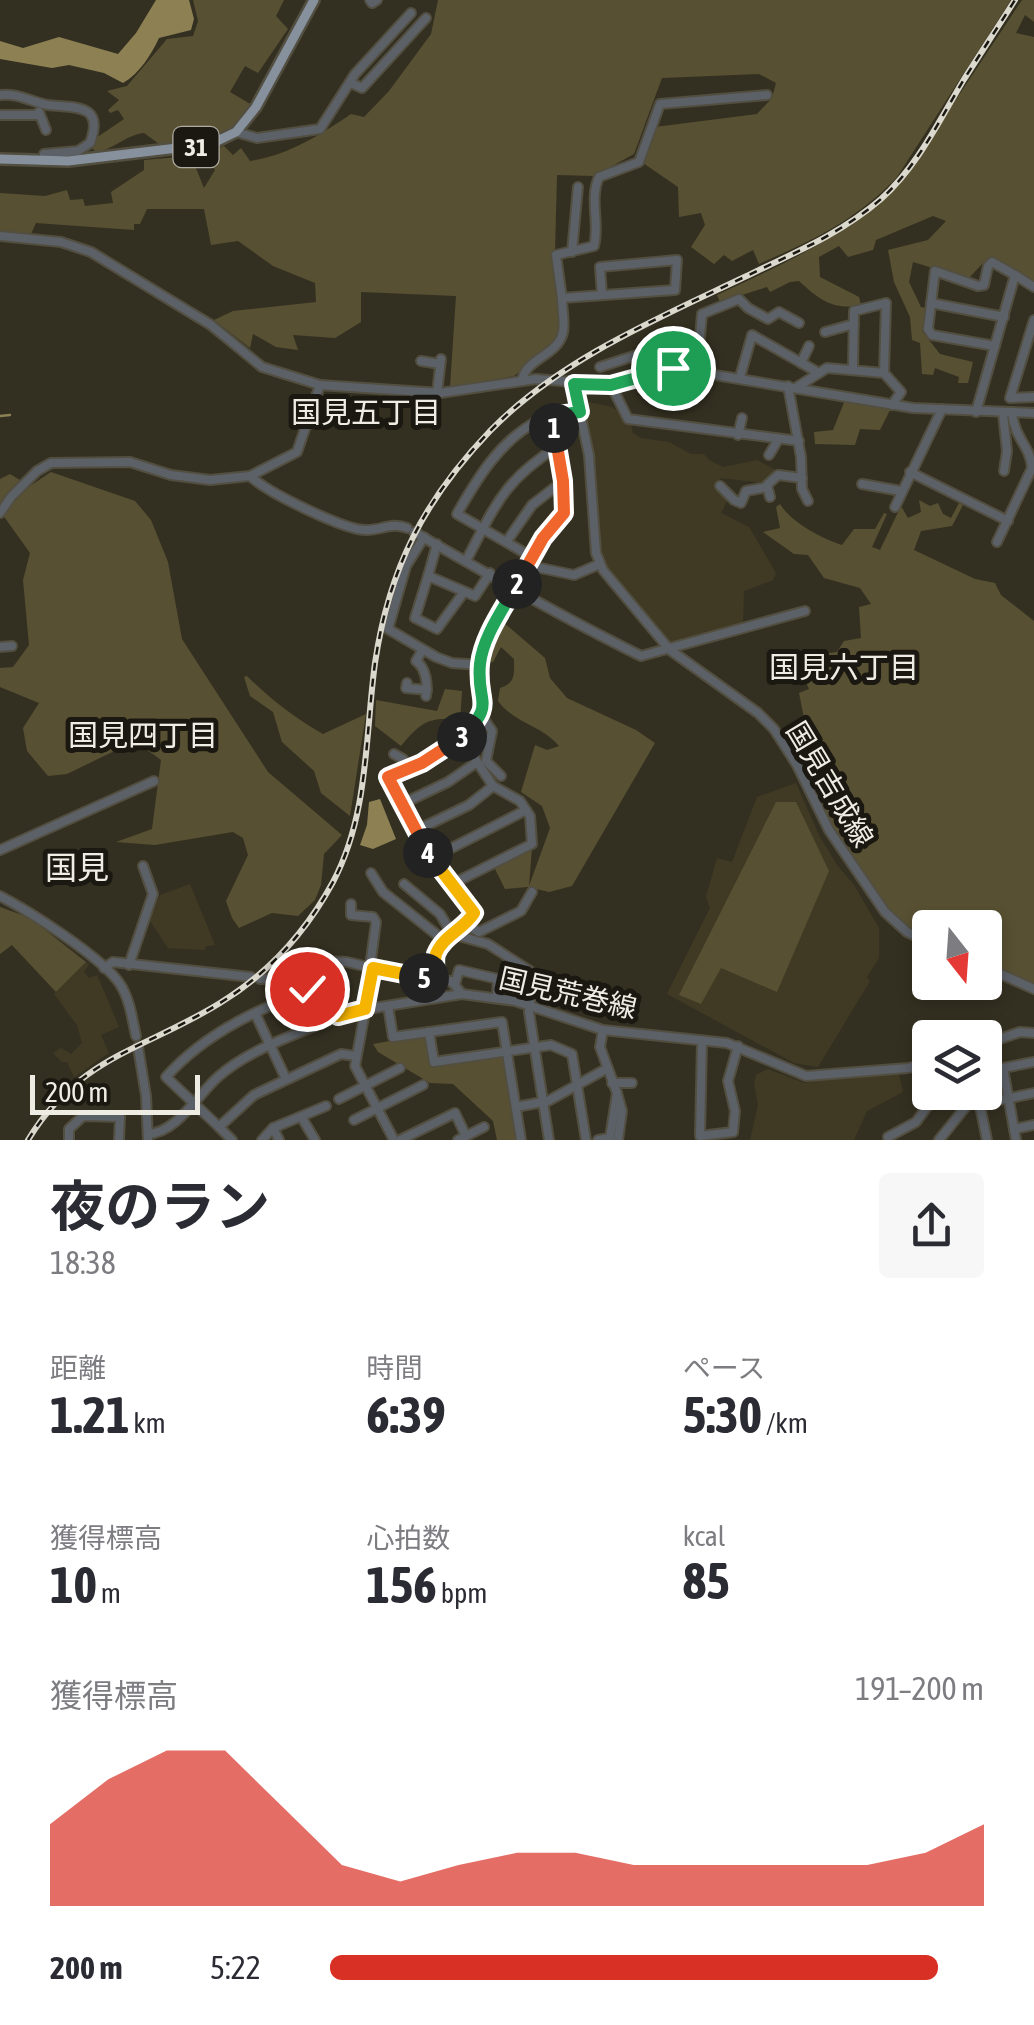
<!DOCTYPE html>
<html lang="ja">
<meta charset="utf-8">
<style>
:root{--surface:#fff;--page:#f7f7f7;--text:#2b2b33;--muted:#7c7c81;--accent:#d93025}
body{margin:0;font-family:"Asap Condensed","Noto Sans JP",sans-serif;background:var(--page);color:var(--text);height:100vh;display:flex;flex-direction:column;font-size:38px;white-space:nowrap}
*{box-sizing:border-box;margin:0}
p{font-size:32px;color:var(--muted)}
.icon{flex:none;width:55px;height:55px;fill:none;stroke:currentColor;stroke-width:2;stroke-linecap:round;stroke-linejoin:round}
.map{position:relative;height:1140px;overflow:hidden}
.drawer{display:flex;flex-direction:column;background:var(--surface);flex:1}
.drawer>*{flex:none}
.needle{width:65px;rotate:163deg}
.controls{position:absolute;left:912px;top:910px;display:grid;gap:20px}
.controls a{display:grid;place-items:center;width:90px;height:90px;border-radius:10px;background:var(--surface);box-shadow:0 5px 15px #0003;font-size:50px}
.scale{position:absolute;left:30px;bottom:25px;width:170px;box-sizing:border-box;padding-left:10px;border:5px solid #efece3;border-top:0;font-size:28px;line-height:35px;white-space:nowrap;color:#efece3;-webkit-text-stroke:8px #1a1811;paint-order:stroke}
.pin{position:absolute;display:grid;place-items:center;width:85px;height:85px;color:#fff;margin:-42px;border:5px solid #fff;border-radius:50%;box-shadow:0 2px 10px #0007}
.km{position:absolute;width:50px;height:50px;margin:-25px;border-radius:50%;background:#222;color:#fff;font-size:28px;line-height:50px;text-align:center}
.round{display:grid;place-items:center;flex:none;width:105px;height:105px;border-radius:10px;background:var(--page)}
.headline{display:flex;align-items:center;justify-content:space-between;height:170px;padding:0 50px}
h1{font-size:55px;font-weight:700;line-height:75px}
.metrics{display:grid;grid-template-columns:repeat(3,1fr);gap:15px;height:170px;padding:10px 50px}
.metrics div{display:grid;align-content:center}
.metrics b{font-size:50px;font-weight:700}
.metrics small{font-size:28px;font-weight:400}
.metrics p{font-size:28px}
.chart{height:280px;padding:20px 50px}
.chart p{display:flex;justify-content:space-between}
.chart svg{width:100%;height:180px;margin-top:10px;fill:var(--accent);opacity:.7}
ul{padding:0 50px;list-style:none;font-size:32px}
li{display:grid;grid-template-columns:160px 120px 1fr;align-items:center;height:75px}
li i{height:25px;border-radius:12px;background:var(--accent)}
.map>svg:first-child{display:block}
</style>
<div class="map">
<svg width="1034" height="1140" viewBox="0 0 1034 1140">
<rect width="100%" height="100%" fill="#343021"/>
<g fill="#403a24">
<path d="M584,401l28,6 11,7 1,7h6l3,12 7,5 29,4 22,12h13l5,6 14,7 34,-7 20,11v4l-12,8 -44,-5 -7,8 14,13 -7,14 28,14 27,46 -3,7 -29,11 -1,31 -70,24 -66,-77 -6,-17 -5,-86z"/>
<path d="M796,783l23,52 18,30 17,20 25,43v30l-12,19 3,4 -52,86 -24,-4 -127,-69 43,-86 -4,-11 11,-39 15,4 25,-65z"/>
<path d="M190,884l25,61 -9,1 -1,4 -37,-2 -18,-27 10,-26z"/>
<path d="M86,962l3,2 -5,8 5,6 8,-3 22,52 -18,8 8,18 -35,24 -7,-15h-5l-9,-9 8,-5 10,6 11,-11 -5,-18 -23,-31z"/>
<path d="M768,1069l36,14 41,-7 54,-1 4,17 -36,19 -13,29h-104l8,-35 -4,-21 2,-9z"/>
</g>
<g fill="#585032">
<path d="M193,0h91l-8,16 12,13 -30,44 -13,-7 -15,26 22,13c-21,37 -52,37 -90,41l-18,-13c-20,2 -32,19 -49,18l-4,-4 5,-9 28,-19 -6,-9 -8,3 -2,-3 11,-10 -12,-9 20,-5 40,-47 26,-3 5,-15z"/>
<path d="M438,0h573l-114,177c-40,43 -86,64 -138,87l-6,-14 -21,11 -8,-6 -10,9 -23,-17 14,-22 -4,-12 -22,4 -1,-30 -35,-24 12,-36 102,-13 15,-16 4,-15 -17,-9 -97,4 -28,76 -40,22 -37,-1 -2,77 6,79 -5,12 -42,33 -64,11 6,-91 -95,-4v30l-26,16 -42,-3 5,15 -22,-3 -23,-13 -3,14 -36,-28 19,-9 83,-9 -1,-19 -42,-17 -35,-25 -27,4 -7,-36h-57l-7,15h-6v6l-98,-7 -5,11 -31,-2v-39l45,3 22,-6 3,10 13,-1 2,7 28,-3 -2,-11 33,-22v-10l47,-4 13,32 11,-18 -6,-10 7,-4 -2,-6 10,-4 9,9 8,-7 9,13c38,-6 69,-25 101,-47l13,3 25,-26 42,-57z"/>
<path d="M1022,0h12v22l-9,-7 -9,18 18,4v245l-38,-24 -13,5 -15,16 -55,-17 -4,20 12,25 5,1 -4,23 18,23 33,8 -5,21h-10l1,-6 -24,-9 -2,7 -11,-1 -2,-31 -8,-3 -2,-23 -16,-35 -6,-32 40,-10 18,-19 -13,-5 -57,24 -3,10 -25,7 -9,-11 -20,11 1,20 39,20 2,8c-27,6 -43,-6 -62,-24l-9,1 -20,10 -3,-5 -47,15 -3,-7c66,-31 133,-60 185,-114z"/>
<path d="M845,400l45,10 -10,20 -20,-1 -5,16 -40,-1 -1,-12 19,-2z"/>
<path d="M51,472l84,29 16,19 17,42 14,77 86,133 74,63 -18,19 -3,31 -6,15 -17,16 -26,-3 -33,15 -7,-10 -6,-17 22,-46 -5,-17 -10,-6 -78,13 -39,-3 36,-13 9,-69 -26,-19 -68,33 -19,2 -21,-25 -4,-23 16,-25 -39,-16v-19l13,-1 16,-22 -6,-65 7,-27 -30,-42v-32l10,-5 20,12z"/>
<path d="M919,500l11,6 8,-3 5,11 8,4 8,-15 4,2 -11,21 -31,5 -7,19 61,29 20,4 6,12 33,26v365l-49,-22v-36h-55v11l-37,-21 -61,-89 -49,-95 21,-16 -5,-25 10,-4 -14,-32 42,-5 7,-11 17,-3 -2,-31 12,-3 -11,-16 -36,-10 -16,-23 -14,-1 -31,-22 17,-4 -4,-21 4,-3c12,19 41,34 62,41l12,-16h21l9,-16 3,1 -15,33 8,3 21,-44 7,12 13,-6z"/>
<path d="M503,622l42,36 5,20 17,20 69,32 19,13 -83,143 -23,6 -21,-5 -23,2 -11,-22 38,-19 -3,38 21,-58 -8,-22 -21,-14 14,-47 12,5 12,-4c-19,-22 -44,-22 -61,-45l2,-13c16,-5 14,-14 14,-29l-13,-12 -8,15 -9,-1z"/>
<path d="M247,676c23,23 48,42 76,58l43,-20 -16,102 -29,-23 -7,-22 -32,-29 -9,-30 -23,-16 -6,-19z"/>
<path d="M445,689l17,2 -2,30c-30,-6 -40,2 -59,25l-26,-20 1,-26 61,11z"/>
<path d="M776,802h20l33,69 -52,121 -56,-24 -20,36 -22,-9z"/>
<path d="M0,907l30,11 56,44 -30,30 -44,-47 -12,9z"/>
<path d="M423,1035l4,3 5,29 70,-11 4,3 12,81h-21l-4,-19 -40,-37 -23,-1 -52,-31 -5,-8z"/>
</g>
<g fill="#8d8154">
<path d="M156,0h33l5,19 -3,11 -32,8c-8,17 -19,35 -36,45l-19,-10 -35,-8 -17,3 -52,-9v-18l23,7 36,-11 59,17 18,-21z"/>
<path d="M380,799l16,40 -23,10 -13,-4 7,-20 2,-23z"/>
</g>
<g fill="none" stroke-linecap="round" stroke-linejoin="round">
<path stroke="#8d8154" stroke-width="2.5" d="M0,416l10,-1"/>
<g stroke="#524e40" stroke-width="12">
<g id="minor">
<path d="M370,0l2,3 5,-3"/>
<path d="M351,83l11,5 64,-70"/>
<path d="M0,95c19,-2 31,7 48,10 26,3 57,-2 42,38l-12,8 -34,3v7"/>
<path d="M39,112l7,18"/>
<path d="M0,115h39"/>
<path d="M236,132l21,6 63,-9 35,-55 56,-61"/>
<path d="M0,236l61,6 30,10 120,73 51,42 58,18 120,8 96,-14 75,6 62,-17 240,40 121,5"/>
<path d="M572,252l6,-65"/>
<path d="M562,298l-6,-43 38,-9c6,-23 -5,-47 5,-69l40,-15 21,-58 107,-9"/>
<path d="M931,303l73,14"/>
<path d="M1034,320l-24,78 24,-1"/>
<path d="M825,332l29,-8"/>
<path d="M995,346l-63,-11 -4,-6 7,-58 43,15 6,-1 4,-19 4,-4 23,13"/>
<path d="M421,361l19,3"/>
<path d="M801,363l8,-17"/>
<path d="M600,367l40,-13 3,22"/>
<path d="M669,368l3,23"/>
<path d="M853,369l1,-58 32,-8 -2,70"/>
<path d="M697,371l5,-57 37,-15 9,9 20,11 11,-7 20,11"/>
<path d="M740,377l12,-42 67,38"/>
<path d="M522,381c3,-23 36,-25 41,-49 2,-10 -1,-23 -1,-34l113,-8 2,-30 -77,7 2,28"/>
<path d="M574,384l15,71 7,98 7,17 67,80 88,63 16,16 23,36 32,65 56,82 22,20 23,11"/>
<path d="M611,385l17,34 171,22"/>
<path d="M788,386l13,71 1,32 6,12"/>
<path d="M797,387l30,-19 57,5 17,19 -9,13"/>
<path d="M437,393l4,-34"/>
<path d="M976,412l39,-137 19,12"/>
<path d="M1003,413l4,38 -3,20"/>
<path d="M738,435l4,-17"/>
<path d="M769,455l9,-15"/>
<path d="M910,472l98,49"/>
<path d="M250,476c17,16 95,55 117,54 15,0 25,-8 40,-2"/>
<path d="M862,484l39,7"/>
<path d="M720,486l14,14 7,3 5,-12 21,-4"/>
<path d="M770,497l-3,-12 11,-10 24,3"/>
<path d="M895,507l47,-98"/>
<path d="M0,513l11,-16 26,-26 14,-8 79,-1 41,13 39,5 40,-4 47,-24 23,-67"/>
<path d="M414,532c75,43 150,86 227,124l164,-45"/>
<path d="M424,537l-18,29 -18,63 48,28 16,6 28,2"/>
<path d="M507,541l25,-36 31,-24"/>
<path d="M997,542l35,-74c-2,-23 -16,-27 -20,-54"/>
<path d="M437,544l-9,32 47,20 15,-23"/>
<path d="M532,557l-75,-43c21,-37 44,-75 84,-95 11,-6 27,-6 39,-7"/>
<path d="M467,559c28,-53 37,-79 90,-112"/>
<path d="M526,565l48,10 26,-11"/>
<path d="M428,576l-13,42 22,11 27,-37"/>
<path d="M0,647l12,-1"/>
<path d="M422,651l-6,10c10,7 12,23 10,35"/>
<path d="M407,683l-1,5 21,2"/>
<path d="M481,715l11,16 -6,30 15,15"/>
<path d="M394,754l9,5 4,10"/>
<path d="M402,804l46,-22 29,-20"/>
<path d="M415,831l54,-26 24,-19"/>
<path d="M0,850l154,-69"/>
<path d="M432,858l94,-48"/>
<path d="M371,873l12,19 63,50"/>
<path d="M404,884l36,30 12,20 36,10 45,29 -4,39 20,128"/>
<path d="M452,884l80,-40 -2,-28 -10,-15 -27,-15 -32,-49"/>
<path d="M0,896c29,15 103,62 120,88 10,16 12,34 16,52"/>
<path d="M351,904v11l22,2 3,5 -6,45"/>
<path d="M467,925l12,7 42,-21 11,-19"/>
<path d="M129,965l24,-71 -10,-28"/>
<path d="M985,967l49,22"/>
<path d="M104,968l9,-6 138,15"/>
<path d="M373,968l-18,98 39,74"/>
<path d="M260,979h15l44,-18 28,1 64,15 40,4 11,13"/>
<path d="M436,979c0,-7 -2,-18 0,-25 6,-17 28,-26 38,-41l-51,-66 -35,-70 55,-27 36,-30 5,-11 -4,-44 8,-28 38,-72 38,-52 -1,-32 -11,-65"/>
<path d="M455,984l4,-14 39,9 -1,18"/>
<path d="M388,1006l5,31 109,-15 19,118"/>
<path d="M255,1013l31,66"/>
<path d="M338,1016l-14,-33c-59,24 -115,46 -158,94l53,50 35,-32 87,-41 15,2"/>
<path d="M429,1032l5,30 117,-17 21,9 14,86"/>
<path d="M702,1041l-2,95 33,-4 2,-21 -7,-30 10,-35"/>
<path d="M985,1044l35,-12 14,1"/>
<path d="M138,1047l8,49 2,44"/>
<path d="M612,1083h20"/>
<path d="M617,1093l5,18 -4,29"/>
<path d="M339,1099l61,-31"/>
<path d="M979,1101l8,39"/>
<path d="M981,1104l53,-11"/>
<path d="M516,1107l32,-6 58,-32"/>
<path d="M302,1118l13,22"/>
<path d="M354,1120l69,-35"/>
<path d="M219,1127l13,13"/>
<path d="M273,1128l53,-22"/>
<path d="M1014,1129l20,-4"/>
<path d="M148,1134c29,-1 50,-40 71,-58 32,-28 80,-42 119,-60l17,-5 107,-17 53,7 88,29 124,13 79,33 102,-8 22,-5"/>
<path d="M888,1137l28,-15 22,-30"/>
<path d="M69,1140v-11l14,-13 37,1 -1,23"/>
<path d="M262,1140l11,-12 6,12"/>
<path d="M400,1140l55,-27 11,23"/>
<path d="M458,1140l26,-13"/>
<path d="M598,1140l12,-2 7,-45 -17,-46 3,-17"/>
<path d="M939,1140l37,-46"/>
<path d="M1016,1140l-13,-72 31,-6"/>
</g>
</g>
<g stroke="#524e40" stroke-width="14">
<path id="major" d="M0,159l68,2 143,-17 25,-12 20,-25 58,-107"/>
</g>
<use href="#minor" stroke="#5c6167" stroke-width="8"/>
<use href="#major" stroke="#86919d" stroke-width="9"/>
<g stroke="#dbd8ce" stroke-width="6">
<path id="rail" d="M28,1140c51,-84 116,-90 192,-137 49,-30 86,-71 113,-121 36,-68 32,-146 42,-219 14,-95 49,-163 115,-232 72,-74 176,-116 267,-160 44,-21 87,-40 124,-72 36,-32 58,-78 82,-118 17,-27 35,-54 52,-81"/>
</g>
<use href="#rail" stroke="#1a1811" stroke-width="2.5" stroke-dasharray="8" stroke-linecap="butt"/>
</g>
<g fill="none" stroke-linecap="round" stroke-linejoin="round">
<g stroke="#fff" stroke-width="20">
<path id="split-1" d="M554,428l-2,-12 28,-4 -6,-28 37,1 62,-17"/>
</g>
<g stroke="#fff" stroke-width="20">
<path id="split-2" d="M517,584l26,-46 21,-25 -1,-32 -9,-53"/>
</g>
<g stroke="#fff" stroke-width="20">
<path id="split-3" d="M462,737c35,-35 14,-33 18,-73 3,-28 24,-56 37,-80"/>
</g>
<g stroke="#fff" stroke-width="20">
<path id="split-4" d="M428,853l-40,-76 34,-14 40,-26"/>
</g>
<g stroke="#fff" stroke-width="20">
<path id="split-5" d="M424,978l12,1c0,-7 -2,-18 0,-25 7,-18 28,-25 38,-41l-46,-60"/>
</g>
<g stroke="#fff" stroke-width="20">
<path id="split-6" d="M307,989l17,-7 14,34 27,-7 8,-41 51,10"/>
</g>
<use href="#split-1" stroke="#22a559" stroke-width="12"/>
<use href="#split-2" stroke="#f0652b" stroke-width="12"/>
<use href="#split-3" stroke="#22a559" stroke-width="12"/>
<use href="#split-4" stroke="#f0652b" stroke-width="12"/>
<use href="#split-5" stroke="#f5b400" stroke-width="12"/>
<use href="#split-6" stroke="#f5b400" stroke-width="12"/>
</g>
<g text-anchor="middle" stroke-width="10" stroke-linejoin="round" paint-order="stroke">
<rect fill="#1a1811" stroke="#afaca4" stroke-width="2.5" x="173.5" y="127" width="45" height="40" rx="8"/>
<g font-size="25" font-weight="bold" fill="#efece3">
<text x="196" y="156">31</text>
</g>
<g font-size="28" fill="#efece3" stroke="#1a1811">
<text transform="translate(830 784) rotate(59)" y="10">国見吉成線</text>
<text transform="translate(568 993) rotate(13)" y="10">国見荒巻線</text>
</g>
<g font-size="30" fill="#efece3" stroke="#1a1811">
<text x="366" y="423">国見五丁目</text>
<text x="844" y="678">国見六丁目</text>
<text x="143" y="746">国見四丁目</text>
</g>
<g font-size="32" fill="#efece3" stroke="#1a1811">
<text x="77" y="879">国見</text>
</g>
</g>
</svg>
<div class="controls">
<a><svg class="needle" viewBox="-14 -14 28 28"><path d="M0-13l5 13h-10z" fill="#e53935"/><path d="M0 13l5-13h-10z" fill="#7c7c81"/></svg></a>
<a><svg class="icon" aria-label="layers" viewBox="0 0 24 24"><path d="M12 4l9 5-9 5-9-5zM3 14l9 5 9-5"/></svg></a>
</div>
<div class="scale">200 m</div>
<div class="pin" style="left:673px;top:368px;background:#1e9e55"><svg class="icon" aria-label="arrive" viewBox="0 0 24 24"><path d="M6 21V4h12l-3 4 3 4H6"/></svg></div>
<div class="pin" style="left:307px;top:989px;background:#d93025"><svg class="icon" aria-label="check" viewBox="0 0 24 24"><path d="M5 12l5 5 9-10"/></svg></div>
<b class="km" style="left:554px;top:428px">1</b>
<b class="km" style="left:517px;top:584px">2</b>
<b class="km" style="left:462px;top:737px">3</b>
<b class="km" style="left:428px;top:853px">4</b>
<b class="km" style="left:424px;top:978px">5</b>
</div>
<section class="drawer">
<div class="headline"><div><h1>夜のラン</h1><p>18:38</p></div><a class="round"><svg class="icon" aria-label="share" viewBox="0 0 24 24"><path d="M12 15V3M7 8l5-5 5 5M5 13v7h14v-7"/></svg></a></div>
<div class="metrics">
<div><p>距離</p><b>1.21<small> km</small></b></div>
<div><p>時間</p><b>6:39</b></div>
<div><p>ペース</p><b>5:30<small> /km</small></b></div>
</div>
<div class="metrics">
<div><p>獲得標高</p><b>10<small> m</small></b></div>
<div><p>心拍数</p><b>156<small> bpm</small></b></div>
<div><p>kcal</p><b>85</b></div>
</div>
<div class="chart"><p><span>獲得標高</span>191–200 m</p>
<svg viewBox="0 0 160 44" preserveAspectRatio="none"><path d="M0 44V24L10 13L20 6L30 6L40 20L50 34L60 38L70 34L80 31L90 31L100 34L110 34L120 34L130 34L140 34L150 31L160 24V44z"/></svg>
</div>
<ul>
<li><b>200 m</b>5:22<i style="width:93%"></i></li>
</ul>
</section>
